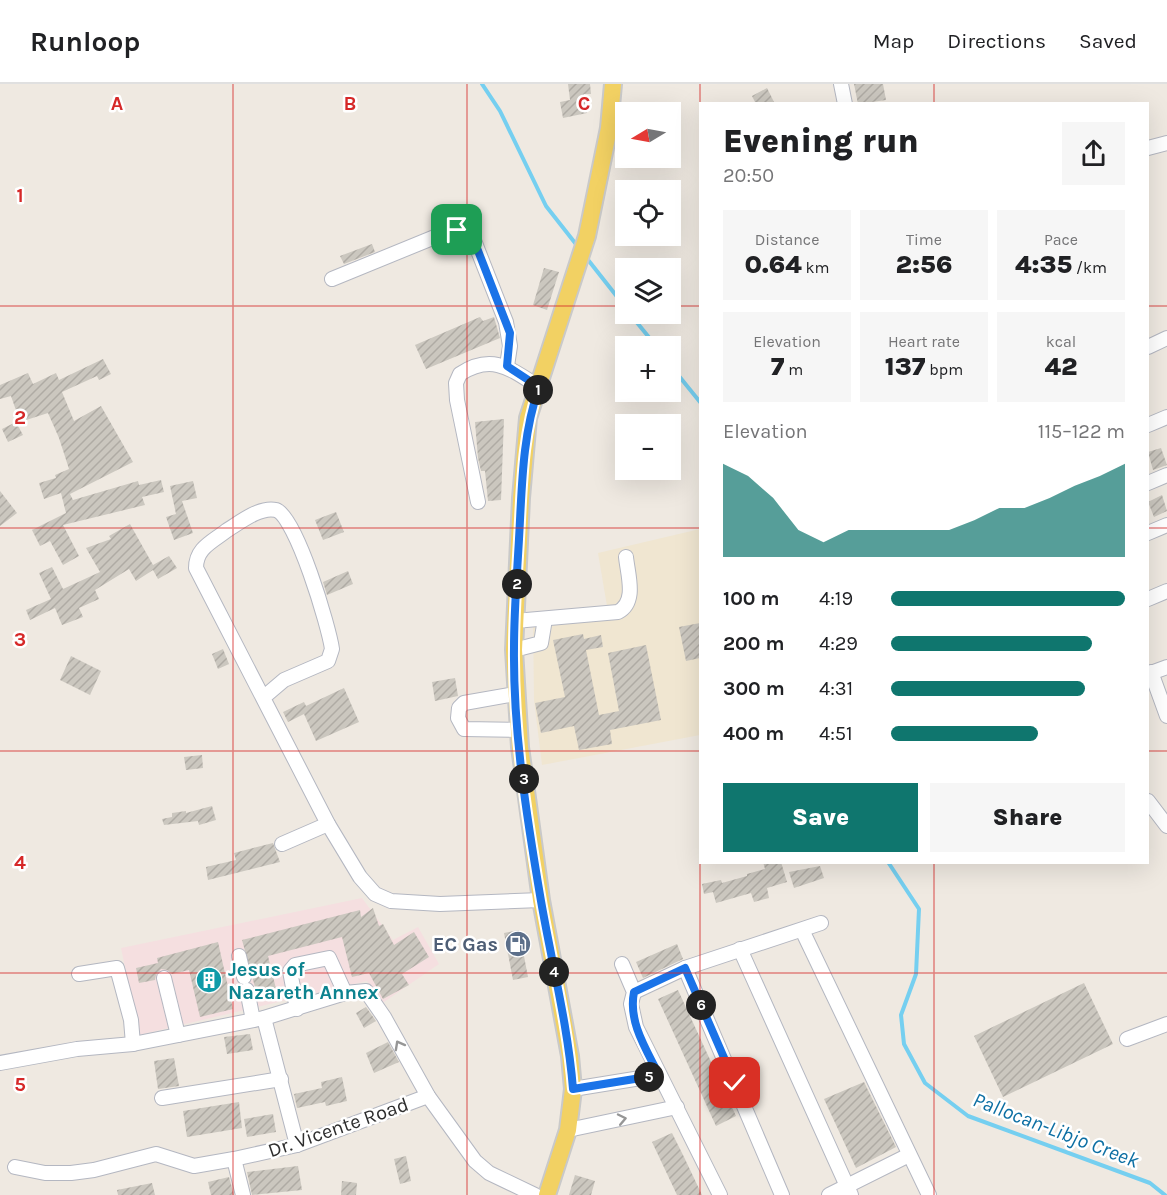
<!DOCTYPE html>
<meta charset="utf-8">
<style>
:root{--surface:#fff;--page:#f6f6f6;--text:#202124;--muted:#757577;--line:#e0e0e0;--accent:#0f766e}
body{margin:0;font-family:Karla,sans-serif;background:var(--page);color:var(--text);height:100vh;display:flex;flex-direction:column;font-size:22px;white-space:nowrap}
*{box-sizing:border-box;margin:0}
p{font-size:20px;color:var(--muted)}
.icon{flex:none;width:33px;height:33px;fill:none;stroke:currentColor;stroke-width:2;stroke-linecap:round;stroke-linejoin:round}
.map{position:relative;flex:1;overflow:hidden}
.side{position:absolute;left:699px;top:18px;width:450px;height:762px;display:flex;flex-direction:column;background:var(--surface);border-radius:0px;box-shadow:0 6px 24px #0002}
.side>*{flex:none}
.needle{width:39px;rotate:260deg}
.fabs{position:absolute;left:615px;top:18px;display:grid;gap:12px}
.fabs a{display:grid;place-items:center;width:66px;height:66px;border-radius:0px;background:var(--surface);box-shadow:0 6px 24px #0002;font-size:30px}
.pin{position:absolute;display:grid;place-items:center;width:51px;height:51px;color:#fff;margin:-26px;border-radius:12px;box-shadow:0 3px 9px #0006}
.km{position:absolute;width:30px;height:30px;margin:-15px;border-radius:50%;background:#222;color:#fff;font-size:16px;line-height:30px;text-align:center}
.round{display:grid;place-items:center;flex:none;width:63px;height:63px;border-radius:0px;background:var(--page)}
.head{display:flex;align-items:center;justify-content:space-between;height:102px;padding:0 24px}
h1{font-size:33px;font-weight:800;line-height:45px}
.figures{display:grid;grid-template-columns:repeat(3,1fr);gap:9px;height:102px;padding:6px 24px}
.figures div{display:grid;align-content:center;border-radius:0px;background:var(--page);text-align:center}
.figures b{font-size:26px;font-weight:800}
.figures small{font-size:16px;font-weight:400}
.figures p{font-size:16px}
.chart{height:168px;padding:12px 24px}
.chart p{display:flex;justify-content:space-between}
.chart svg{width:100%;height:108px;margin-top:6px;fill:var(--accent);opacity:.7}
.action{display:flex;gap:12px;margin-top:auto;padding:12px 24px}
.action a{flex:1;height:69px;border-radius:0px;background:var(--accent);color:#fff;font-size:24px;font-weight:800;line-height:69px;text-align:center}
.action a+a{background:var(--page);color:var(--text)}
ul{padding:0 24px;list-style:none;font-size:20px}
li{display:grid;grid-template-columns:96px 72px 1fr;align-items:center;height:45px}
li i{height:15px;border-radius:8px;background:var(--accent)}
header{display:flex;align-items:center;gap:36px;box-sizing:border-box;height:84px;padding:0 30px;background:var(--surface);border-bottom:2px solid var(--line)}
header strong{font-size:28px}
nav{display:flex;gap:33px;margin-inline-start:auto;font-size:21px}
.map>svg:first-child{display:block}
</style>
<header>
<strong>Runloop</strong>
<nav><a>Map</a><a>Directions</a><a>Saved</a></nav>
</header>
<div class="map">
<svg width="1167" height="1111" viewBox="0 0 1167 1111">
<defs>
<pattern id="building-hatch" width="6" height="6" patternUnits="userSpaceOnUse" patternTransform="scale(1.5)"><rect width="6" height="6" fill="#cbc7bf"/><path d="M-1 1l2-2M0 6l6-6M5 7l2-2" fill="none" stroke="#afaba4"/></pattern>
</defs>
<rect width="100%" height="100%" fill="#efe9e1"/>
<path fill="#f0e6d1" d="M700,445v206l-158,30 -8,-65 -1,-82 75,-6 -10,-59z"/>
<path fill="#f5dfe0" d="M362,814l31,42 25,-13 21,37 -58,40 -14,-23 -228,54 -18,-87z"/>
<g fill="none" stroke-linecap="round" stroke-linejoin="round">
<g stroke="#75cff0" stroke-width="4">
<path d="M482,0l18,27 46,95 33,42"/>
<path d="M585,172l41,52"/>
<path d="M630,230l26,32"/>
<path d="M670,281l30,37"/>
<path d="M888,778l31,47 -3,65 -15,41 3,29 21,39 43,33 182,67 15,12"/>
</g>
</g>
<g fill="url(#building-hatch)">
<path d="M568,0h22l1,10h-7l3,19 -24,5 -3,-16 10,-2z"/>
<path d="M854,0h29l3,16 -28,4z"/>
<path d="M767,4l8,16h-19l-4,-8z"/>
<path d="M372,160l3,8 -31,12 -4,-8z"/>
<path d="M544,184l15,4 -12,38 -14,-5z"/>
<path d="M480,233l3,4 11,-4 6,21 -74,31 -11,-24z"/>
<path d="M103,275l8,15 -12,6 -2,-4 -35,16 12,29 27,-15 32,56 -63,32 3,6 65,-19 1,4 22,-5 3,12 -22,5 3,8 -82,20 16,31 -16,9 -13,-24 -10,5 -8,-16 34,-17 -5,-20 -17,6 -5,-16 17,-5 -1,-3 14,-6 -10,-31 -11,-25 -28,9 -9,-26 -11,3v-14l28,-12 5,11 23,-11 3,7z"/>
<path d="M504,335l-3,81 -13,1 -3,-30h-4l-3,-13 -3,-36z"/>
<path d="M16,338l7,13 -15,7 -6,-13z"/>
<path d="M1161,364l6,17 -14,5 -5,-18z"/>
<path d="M193,397l4,17 -15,3 11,32 -19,7 -8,-23 10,-3 -6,-28z"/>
<path d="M0,407l17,22 -17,13z"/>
<path d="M1162,411l5,16 -13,6 -6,-15z"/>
<path d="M336,428l8,20 -21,8 -8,-20z"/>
<path d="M130,440l23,41 16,-9 8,12 -19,11 -5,-9 -17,11 -7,-12 -34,21 4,9 -20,9 4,9 -21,8 -7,-17 -25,12 -4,-10 25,-11 -12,-26 13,-6 11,22 37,-17 -14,-24 25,-9 -2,-3z"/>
<path d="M348,487l5,13 -26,11 -4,-13z"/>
<path d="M700,539v35l-14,3 -7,-34z"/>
<path d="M583,550l1,5 17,-4 2,12 -17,3 13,65 20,-4 -11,-58 38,-8 15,75 -51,10 2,14 -33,6 -5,-24 -33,7 -6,-30 30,-6 -12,-57z"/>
<path d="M223,565l6,15 -11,5 -6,-15z"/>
<path d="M71,572l30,15 -11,24 -30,-15z"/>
<path d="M455,594l3,18 -23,5 -3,-19z"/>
<path d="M344,604l15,34 -43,19 -12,-27 -16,8 -5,-10 21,-10 2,4z"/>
<path d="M202,671l1,13 -17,2 -2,-13z"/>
<path d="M212,722l4,14 -17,5 -1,-4 -34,4 -2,-6 10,-2v-4l14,-2v2z"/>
<path d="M273,759l7,19 -72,18 -2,-13 30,-7 -2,-7z"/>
<path d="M763,778h18l6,20 -20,6 2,10 -15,4 -3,-9 -35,10 -3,-11 -9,2 -2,-10 19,-4 1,3 25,-7v-2l18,-5z"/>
<path d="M820,782l4,12 -30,10 -5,-16z"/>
<path d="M373,824l6,18 4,-2 11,21 20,-13 15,25 -27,17 7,11 -26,14 -14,-26 -17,4 -10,-40 -74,19 9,37 -19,5 -16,-58 118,-30 1,7z"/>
<path d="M519,846l9,47 -15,3 -9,-47z"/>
<path d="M218,858l15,67 -33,8 -11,-47 -17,4 -5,-4 -6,-1 -5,6 -1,5 -16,3 -3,-15 22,-5 -1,-5z"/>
<path d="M677,860l6,15 -40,19 -7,-16z"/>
<path d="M1084,899l29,61 -110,53 -29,-61z"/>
<path d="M678,906l58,126 -20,10 -58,-127z"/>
<path d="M366,923l10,14 -12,7 -8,-15z"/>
<path d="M250,950l3,16 -26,4 -3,-17z"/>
<path d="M388,958l11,20 -25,11 -8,-20z"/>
<path d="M174,974l5,28 -21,3 -4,-28z"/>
<path d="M342,993l5,24 -21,5 -1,-4 -28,6 -3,-14 28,-6 -1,-6z"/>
<path d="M864,998l32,65 -40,21 -32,-69z"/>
<path d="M239,1018l3,26 -55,9 -4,-26z"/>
<path d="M273,1030l3,18 -29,5 -3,-18z"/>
<path d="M672,1049l12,24 18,38h-25l-25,-53z"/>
<path d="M406,1072l5,25 -11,3 -6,-25z"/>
<path d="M298,1082l4,24 -50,5 -5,-23z"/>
<path d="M575,1091l20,6 -4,14h-22z"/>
<path d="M229,1093l5,18h-23l-3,-13z"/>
<path d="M342,1097l15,2 -1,12h-15z"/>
<path d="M152,1099l3,12h-37l-1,-5z"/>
</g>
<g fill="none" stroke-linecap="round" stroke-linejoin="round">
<g stroke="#b4b7c1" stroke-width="16">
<g id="minor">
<path d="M841,0l4,20"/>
<path d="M1148,64l19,-5"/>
<path d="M332,195l115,-47 18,-1 10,12 31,79 4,24 -3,20"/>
<path d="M1148,263l19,-9"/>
<path d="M1148,341l19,-8"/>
<path d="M1148,399l19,-8"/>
<path d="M478,418l-21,-102 -1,-17 4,-9c32,-21 51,-5 79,13"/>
<path d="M1148,449l19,-8"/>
<path d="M1148,515l19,-8"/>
<path d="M515,537l103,-9c19,-10 10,-36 8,-55"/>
<path d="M514,566l27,-7 4,-24"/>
<path d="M1151,588l16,44"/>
<path d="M1148,590l19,-7"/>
<path d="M515,610l-51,9 -5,5 -1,10 6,11 54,1"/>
<path d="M264,613l20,-17 44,-19 4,-12c-3,-22 -36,-133 -56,-139 -16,-4 -37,13 -50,21 -14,11 -30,17 -30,37l132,256 32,53 15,17 16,7 49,3 101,-4"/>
<path d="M1148,717l19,25"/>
<path d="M282,760l46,-20"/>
<path d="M802,846l127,265"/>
<path d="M740,865l111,246"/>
<path d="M239,872l5,21"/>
<path d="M622,880l12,28 -3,12 5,23 84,168"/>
<path d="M685,884l97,227"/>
<path d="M79,890l38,-6 14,52 2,24 131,-26 81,-25 21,-2 18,26 44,79 47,65 14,12 46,22"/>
<path d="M164,894l14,57"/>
<path d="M247,906l6,30"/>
<path d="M634,908l51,-24 136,-45"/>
<path d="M297,925l-7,-38 5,-6 34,-7 16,35"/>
<path d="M264,934l33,127"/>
<path d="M1127,955l40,-15"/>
<path d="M0,979l77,-14 56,-5"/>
<path d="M573,1005l86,-14"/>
<path d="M162,1014l119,-19"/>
<path d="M568,1046l109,-23"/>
<path d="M234,1075l9,36"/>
<path d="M15,1083l30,6h26l23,-3 62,-16 38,12 40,-7 63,-14 131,-49"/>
<path d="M829,1111l80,-40"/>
</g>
</g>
<g stroke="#c9c9c9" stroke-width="20">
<path id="major" d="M547,1111l21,-65 5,-41 -3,-33 -29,-156 -21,-153 -6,-97 7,-152 7,-80 59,-182 22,-108 4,-44"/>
</g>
<use href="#minor" stroke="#fff" stroke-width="14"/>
<use href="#major" stroke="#f2d163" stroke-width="16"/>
</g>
<defs><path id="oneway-chevron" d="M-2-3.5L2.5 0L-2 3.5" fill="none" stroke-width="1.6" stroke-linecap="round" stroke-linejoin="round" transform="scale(1.5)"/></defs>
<g stroke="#969696">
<use href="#oneway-chevron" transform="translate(399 961) rotate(-119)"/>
<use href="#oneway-chevron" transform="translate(622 1035) rotate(-12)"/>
</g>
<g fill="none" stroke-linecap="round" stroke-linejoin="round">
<g stroke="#fff" stroke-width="12">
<path id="route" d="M457,146l13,4 5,9 35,90 -3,33 32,21c-17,49 -17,100 -20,152 -2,36 -5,73 -5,109 -1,84 13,171 27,253 11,63 27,125 32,188l86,-14c-13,-26 -31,-53 -25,-83l51,-24 50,115"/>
</g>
<use href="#route" stroke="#1a73e8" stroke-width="8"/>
</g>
<path fill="none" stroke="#d62828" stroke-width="1.5" stroke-opacity="0.55" d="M233,0v1111M467,0v1111M700,0v1111M934,0v20M0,222h626M670,222h30M1148,222h19M0,444h700M1148,444h19M0,667h700M1148,667h19M934,778v333M0,889h1167"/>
<defs>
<g id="fuel-disc" transform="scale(1.35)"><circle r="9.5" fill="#5c6f8a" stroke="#fff"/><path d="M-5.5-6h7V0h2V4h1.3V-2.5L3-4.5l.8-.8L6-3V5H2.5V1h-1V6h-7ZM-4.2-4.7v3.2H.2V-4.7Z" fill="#fff"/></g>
<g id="building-disc" transform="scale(1.35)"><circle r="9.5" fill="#0f9aa8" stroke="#fff"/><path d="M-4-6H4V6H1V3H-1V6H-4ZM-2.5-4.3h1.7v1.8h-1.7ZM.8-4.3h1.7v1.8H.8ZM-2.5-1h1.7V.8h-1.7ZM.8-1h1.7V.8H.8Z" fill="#fff"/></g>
</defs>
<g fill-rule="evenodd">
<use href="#fuel-disc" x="518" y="860"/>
<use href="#building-disc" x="209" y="896"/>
</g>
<g text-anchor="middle" stroke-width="5" stroke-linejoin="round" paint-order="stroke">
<g font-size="20" font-weight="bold" fill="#4e5e75" stroke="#fff" text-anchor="end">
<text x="498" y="867">EC Gas</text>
</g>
<g font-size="20" font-weight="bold" fill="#0d838f" stroke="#fff" text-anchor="start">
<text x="228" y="892">Jesus of<tspan x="228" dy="23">Nazareth Annex</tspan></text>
</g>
<g font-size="20" fill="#2e2e2e" stroke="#fff">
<text transform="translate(338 1043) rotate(-19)" y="7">Dr. Vicente Road</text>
</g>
<g font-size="21" font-style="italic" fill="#0d6fa3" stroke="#fff">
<text transform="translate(1056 1046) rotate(21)" y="7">Pallocan-Libjo Creek</text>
</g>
</g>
<g font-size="20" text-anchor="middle" font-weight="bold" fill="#d62828" stroke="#fff" stroke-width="5" stroke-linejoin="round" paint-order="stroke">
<text x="117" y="26">A</text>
<text x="350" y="26">B</text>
<text x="584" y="26">C</text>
<text x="20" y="118">1</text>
<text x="20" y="340">2</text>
<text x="20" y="562">3</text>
<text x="20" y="785">4</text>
<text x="20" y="1007">5</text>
</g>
</svg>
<div class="fabs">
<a><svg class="needle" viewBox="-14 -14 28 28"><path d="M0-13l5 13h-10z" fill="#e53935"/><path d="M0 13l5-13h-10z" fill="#757577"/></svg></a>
<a><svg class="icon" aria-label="locate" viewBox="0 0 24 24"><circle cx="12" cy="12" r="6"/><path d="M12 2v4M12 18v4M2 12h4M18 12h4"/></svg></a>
<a><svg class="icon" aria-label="layers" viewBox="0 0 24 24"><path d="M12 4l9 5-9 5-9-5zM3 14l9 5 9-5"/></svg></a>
<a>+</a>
<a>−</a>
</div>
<div class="pin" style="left:457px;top:146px;background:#1e9e55"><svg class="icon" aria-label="arrive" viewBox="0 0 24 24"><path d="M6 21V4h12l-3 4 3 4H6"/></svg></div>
<div class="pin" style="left:735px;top:999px;background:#d93025"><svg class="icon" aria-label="check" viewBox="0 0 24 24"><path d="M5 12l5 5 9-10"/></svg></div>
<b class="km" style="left:538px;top:306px">1</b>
<b class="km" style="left:517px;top:500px">2</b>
<b class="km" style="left:524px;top:695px">3</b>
<b class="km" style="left:554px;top:888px">4</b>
<b class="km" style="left:649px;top:993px">5</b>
<b class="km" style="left:701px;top:921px">6</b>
<section class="side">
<div class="head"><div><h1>Evening run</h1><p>20:50</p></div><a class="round"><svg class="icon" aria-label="share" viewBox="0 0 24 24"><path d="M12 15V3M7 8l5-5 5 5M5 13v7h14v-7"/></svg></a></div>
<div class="figures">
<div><p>Distance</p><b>0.64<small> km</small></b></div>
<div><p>Time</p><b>2:56</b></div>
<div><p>Pace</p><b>4:35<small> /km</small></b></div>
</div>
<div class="figures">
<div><p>Elevation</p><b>7<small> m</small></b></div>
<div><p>Heart rate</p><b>137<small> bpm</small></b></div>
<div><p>kcal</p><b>42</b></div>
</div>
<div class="chart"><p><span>Elevation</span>115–122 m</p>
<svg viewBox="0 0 160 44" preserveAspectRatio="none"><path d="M0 44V6L10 11L20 20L30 33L40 38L50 33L60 33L70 33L80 33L90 33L100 29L110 24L120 24L130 20L140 15L150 11L160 6V44z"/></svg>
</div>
<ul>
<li><b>100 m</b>4:19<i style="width:100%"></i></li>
<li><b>200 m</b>4:29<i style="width:86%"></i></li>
<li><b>300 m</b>4:31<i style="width:83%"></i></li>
<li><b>400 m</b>4:51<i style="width:63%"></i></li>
</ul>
<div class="action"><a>Save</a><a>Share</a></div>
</section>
</div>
